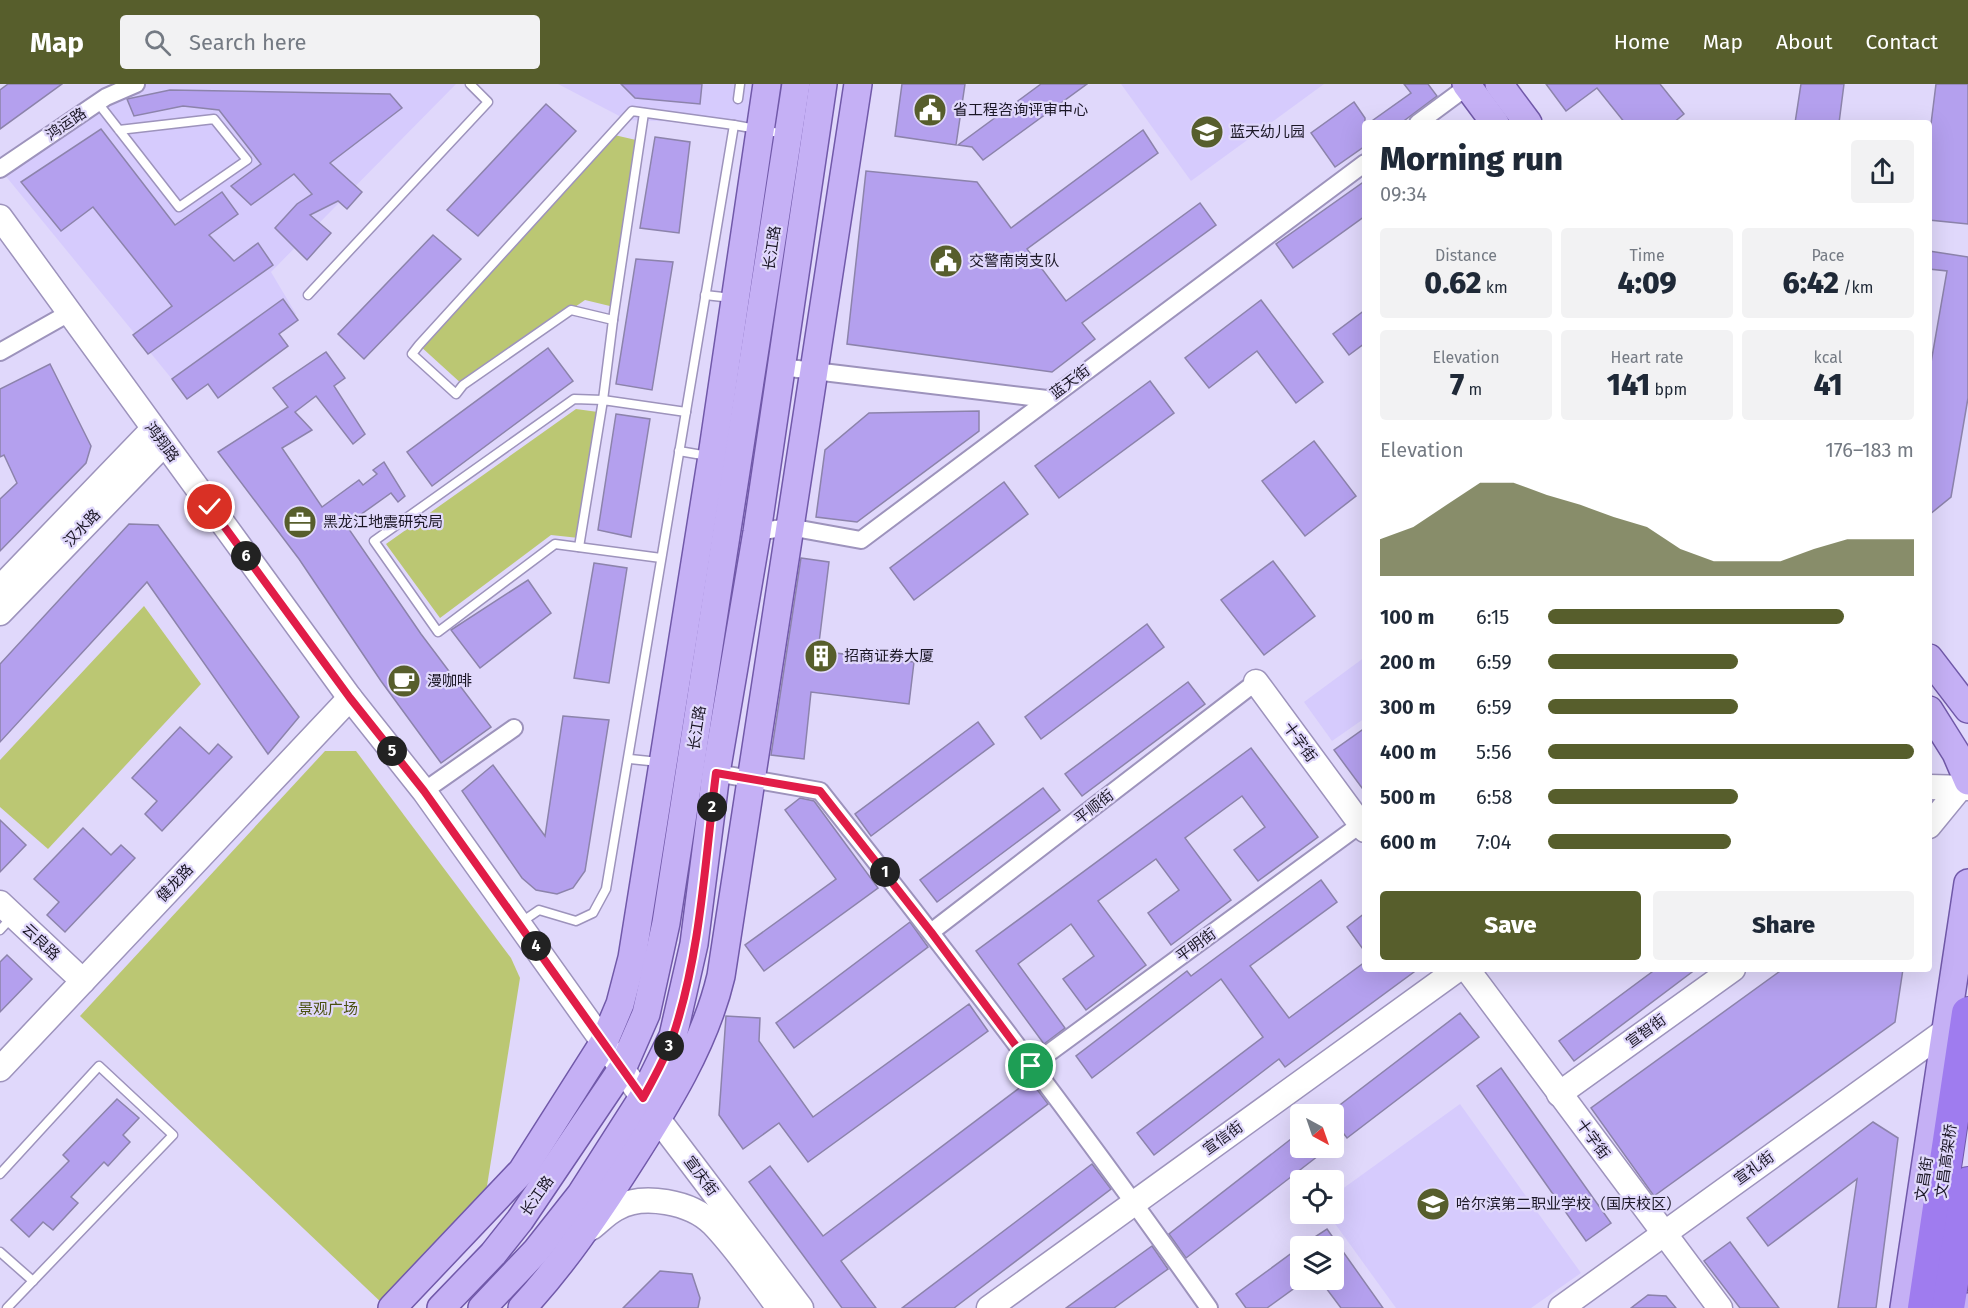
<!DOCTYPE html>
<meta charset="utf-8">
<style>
:root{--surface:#fff;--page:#f2f2f3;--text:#1f2937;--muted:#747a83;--accent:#575e2c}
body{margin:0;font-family:"Fira Sans","Noto Sans SC",sans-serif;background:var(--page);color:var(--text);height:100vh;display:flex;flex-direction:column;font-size:22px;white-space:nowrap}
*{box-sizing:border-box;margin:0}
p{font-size:20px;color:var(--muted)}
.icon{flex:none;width:33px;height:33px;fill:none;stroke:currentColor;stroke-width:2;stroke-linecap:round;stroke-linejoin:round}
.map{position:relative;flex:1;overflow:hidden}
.details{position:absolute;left:1362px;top:36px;width:570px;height:852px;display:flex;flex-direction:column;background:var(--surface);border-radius:6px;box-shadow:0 6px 24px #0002}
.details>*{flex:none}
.needle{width:39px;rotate:140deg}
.controls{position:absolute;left:1290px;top:1020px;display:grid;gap:12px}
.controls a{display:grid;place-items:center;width:54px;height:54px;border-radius:6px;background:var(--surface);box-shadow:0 6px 24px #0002;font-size:30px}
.pin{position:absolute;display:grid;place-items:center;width:51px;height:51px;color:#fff;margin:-26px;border:3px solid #fff;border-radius:50%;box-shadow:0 2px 6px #0007}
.km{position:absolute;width:30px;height:30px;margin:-15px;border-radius:50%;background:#222;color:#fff;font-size:16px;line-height:30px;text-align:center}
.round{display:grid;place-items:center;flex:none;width:63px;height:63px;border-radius:6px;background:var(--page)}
.summary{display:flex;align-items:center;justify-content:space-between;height:102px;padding:0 18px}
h1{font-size:33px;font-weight:800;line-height:45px}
.stats{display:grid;grid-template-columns:repeat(3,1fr);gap:9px;height:102px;padding:6px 18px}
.stats div{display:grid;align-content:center;border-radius:6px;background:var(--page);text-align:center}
.stats b{font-size:30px;font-weight:800}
.stats small{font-size:16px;font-weight:400}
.stats p{font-size:16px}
.chart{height:168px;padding:12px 18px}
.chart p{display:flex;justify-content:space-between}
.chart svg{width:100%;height:108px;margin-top:6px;fill:var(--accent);opacity:.7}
.action{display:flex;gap:12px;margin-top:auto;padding:12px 18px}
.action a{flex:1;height:69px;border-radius:6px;background:var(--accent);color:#fff;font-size:24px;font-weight:800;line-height:69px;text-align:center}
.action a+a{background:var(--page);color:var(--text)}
ul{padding:0 18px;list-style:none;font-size:20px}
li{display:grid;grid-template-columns:96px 72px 1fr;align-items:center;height:45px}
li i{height:15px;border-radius:8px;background:var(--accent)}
header{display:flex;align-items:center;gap:36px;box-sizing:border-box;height:84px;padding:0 30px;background:var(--accent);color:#fff}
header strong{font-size:28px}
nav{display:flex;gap:33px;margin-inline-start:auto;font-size:21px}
.search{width:420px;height:54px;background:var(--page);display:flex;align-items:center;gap:15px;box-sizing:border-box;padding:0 21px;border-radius:6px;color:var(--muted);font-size:22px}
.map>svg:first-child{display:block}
</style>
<header>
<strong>Map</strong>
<div class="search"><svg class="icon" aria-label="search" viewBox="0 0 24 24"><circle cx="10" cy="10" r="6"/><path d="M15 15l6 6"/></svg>Search here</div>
<nav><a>Home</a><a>Map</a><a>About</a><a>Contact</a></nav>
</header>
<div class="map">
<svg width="1968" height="1224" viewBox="0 0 1968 1224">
<rect width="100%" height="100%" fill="#e0d8fb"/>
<g fill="#d6cbfd">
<path d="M138,0h318l-185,188 25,42 -111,81 -181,-221z"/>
<path d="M558,0h198l-6,40 -123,-4z"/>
<path d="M1121,0h203l-133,97z"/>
<path d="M1365,573v61l-33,23 -28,-39z"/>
<path d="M1460,1020l121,169 -50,35h-135l-68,-94h6v-19z"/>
</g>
<g fill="#bbc773">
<path d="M610,50l26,6 -22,167 -29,-7 -122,85 -44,-40z"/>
<path d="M576,325l22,3 -19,126 -28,-3 -111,83 -54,-74z"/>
<path d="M144,522l57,78 -153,165 -48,-42v-47z"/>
<path d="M325,667h31l155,207 9,20 -33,208 -13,24 -90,95 -304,-289z"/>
</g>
<g fill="#b4a0ee" stroke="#8c83ab" stroke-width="1.5">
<path d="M8,0h54l-62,45v-39z"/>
<path d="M621,0h81l-2,20 -65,-6z"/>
<path d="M902,0h63l-9,61 -61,-9z"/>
<path d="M1041,0h46l-104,76 -11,-13 -14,-2z"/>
<path d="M1404,0h24l9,12 -36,27h-32l42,-30z"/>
<path d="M1546,0h114l24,30 -11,9h-48l-28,-35 -31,23z"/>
<path d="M1801,0h43l-5,39h-44z"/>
<path d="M1936,0h32v140l-39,-4v-80z"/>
<path d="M170,6l220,4 12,14 -72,55 32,29 -15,17 -9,-8 -28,14 21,18 -24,27 -32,-32 22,-24 15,-10 -18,-20 -43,31 -20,-19 30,-22 -42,-54 -36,-4 -49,10 -7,-17z"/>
<path d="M1354,18l11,16v28l-30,21 -24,-34z"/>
<path d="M546,20l30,27 -98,105 -31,-26z"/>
<path d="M101,45l74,96 47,-33 16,22 -29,21 25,26 24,-18 15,22 -125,89 -15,-19 39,-29 -79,-99 -32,24 -40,-49z"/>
<path d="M1143,46l15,23 -131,96 39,52 134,-98 16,22 -134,98 13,16 -43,33 -205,-28 19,-173 111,11 34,46z"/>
<path d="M655,53l35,5 -11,91 -39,-5z"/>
<path d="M1365,97v35l-72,52 -17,-24z"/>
<path d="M433,151l28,24 -97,100 -26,-25z"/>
<path d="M1929,167l39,6v141l-17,99 -22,18v-141l18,-103 -18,-2z"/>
<path d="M636,175l37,3 -21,128 -36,-6z"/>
<path d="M283,215l15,21 -19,14 9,12 -70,52 -10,-14 -21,15 -15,-20z"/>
<path d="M1261,216l62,82 -27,21 -39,-52 -48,37 -24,-30z"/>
<path d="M1365,226v33l-16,12 -16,-21z"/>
<path d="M548,264l25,33 -141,105 -25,-34z"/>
<path d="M326,268l19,26 -11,8 31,48 -12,10 -37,-48 -21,16 17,18 -30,18 40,59 37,-27 4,5 14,-11 -4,-4 11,-8 21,34 -7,6 -7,-9 -45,32 75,109 70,93 -50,36 -60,-82 -82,-122 -81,-107 70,-45 -15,-19z"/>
<path d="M50,280l41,82 -5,17 -86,88v-52l17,-16 -13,-28 -4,2v-68z"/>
<path d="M1150,297l24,32 -115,85 -24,-32z"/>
<path d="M979,327v20l-122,91 -41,-5 9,-67 44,-37z"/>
<path d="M616,330l34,5 -19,118 -33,-7z"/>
<path d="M1314,357l42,55 -51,40 -43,-55z"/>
<path d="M1004,398l24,32 -114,86 -24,-32z"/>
<path d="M129,440l29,1 141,192 -31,37 -121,-172 -147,160v-78z"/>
<path d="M801,474l28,4 -11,89 96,11 -5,42 -98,-12 -7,67 -33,-4z"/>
<path d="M1273,477l42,55 -51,39 -43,-55z"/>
<path d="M594,479l33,5 -18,115 -35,-5z"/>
<path d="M528,496l23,33 -71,55 -29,-38z"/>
<path d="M1147,540l17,23 -123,92 -16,-22z"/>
<path d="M1188,598l17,22 -123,92 -17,-22z"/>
<path d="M563,632l46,4 -24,151 -12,17 -16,6 -21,-4 -14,-12 -60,-87 31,-26 52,71z"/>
<path d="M978,638l16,22 -123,92 -16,-22z"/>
<path d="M180,643l29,27 9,-10 14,13 -70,74 -17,-17 12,-13 -25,-23z"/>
<path d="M1365,644v64l-31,-42z"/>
<path d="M1251,664l67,89 -60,44 -24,-31 31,-23 -23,-31 -57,42 46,62 -60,45 -23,-32 31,-23 -23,-31 -58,42 48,64 -60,45 -23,-31 31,-23 -23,-32 -53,40 47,64 -21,16 -68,-93z"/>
<path d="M1043,704l17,22 -123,92 -17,-22z"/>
<path d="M800,714l14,3 64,87 -114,83 -19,-26 91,-66 -51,-69z"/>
<path d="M0,736l26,25 -26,27z"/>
<path d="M83,744l28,27 10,-10 14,13 -70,74 -18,-17 12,-13 -25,-23z"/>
<path d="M1321,796l16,22 -87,64 39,52 76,-56v7h53l-133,98 -6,-8 -125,96 -17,-22 126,-96 -42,-58 -129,99 -16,-22 111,-85 4,5z"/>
<path d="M1365,829v39l-18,-25z"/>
<path d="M910,838l18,25 -134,101 -18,-25z"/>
<path d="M7,871l25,24 -32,33v-50z"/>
<path d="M1656,885h40l-122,92 -15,-20z"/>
<path d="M1783,885h120l-8,53 -241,174 -63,-88z"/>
<path d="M969,920l19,27 -180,131 -29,-39 -36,26 -24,-34 7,-99 34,2 -1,23 54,76z"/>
<path d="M1460,929l19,24 -132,101 -13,-17v-7h-6z"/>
<path d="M1501,984l110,155 -25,18 -109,-155z"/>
<path d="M1030,996l18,24 -207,157 35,47h-34l-93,-126 21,-16 53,70z"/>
<path d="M117,1015l22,19 -16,17 7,7 -22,24 -4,-4 -33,35 7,6 -25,27 -10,-8 -14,15 -18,-17 58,-59 -6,-6z"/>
<path d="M1873,1038l25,16 -22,170h-38l19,-129 -89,67 -21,-28z"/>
<path d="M1300,1048v16h11l7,8 -132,102 -17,-24z"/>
<path d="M1092,1080l19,25 -157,119h-52z"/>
<path d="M1327,1145l12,17 44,62h-42l-21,-28h14v-34h-33z"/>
<path d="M1730,1158l49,66h-39l-36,-47z"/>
<path d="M1152,1162l16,23 -54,39h-48z"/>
<path d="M1300,1163v37l-33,24h-21l-10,-14z"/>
<path d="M660,1187l32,3 8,24 -2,10h-75z"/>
<path d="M1648,1211l18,1 10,12h-45z"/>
</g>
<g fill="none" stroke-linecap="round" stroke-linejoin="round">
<g stroke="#9d93bc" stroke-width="11">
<g id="lane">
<path d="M738,15l2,-15"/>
<path d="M98,19l81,104 68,-47 -33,-41 -95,11"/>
<path d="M308,211l180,-193 -18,-18"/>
<path d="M705,211l27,3"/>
<path d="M613,236l31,-207"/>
<path d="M679,367l29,5"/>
<path d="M579,463l24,-147 83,12"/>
<path d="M661,474l-106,-14 -117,88 -64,-91 200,-142 29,1 10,-80 -42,-10 -108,75 -7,9 -44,-40 7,-9 213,-234 102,14"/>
<path d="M630,675l29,3"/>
<path d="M520,839l19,-13 37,11 17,-8 13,-24 128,-764 51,9"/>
<path d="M0,846l13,-14"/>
<path d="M0,1090l99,-108 74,69 -166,173"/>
<path d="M0,1168l33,29"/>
</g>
</g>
<g stroke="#9d93bc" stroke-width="20">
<g id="street">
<path d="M1418,39l50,-37"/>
<path d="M0,85l106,-72 30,-13"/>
<path d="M0,268l69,-39"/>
<path d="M781,283l266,32"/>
<path d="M757,448l32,-5 72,13 504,-377"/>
<path d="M716,689l104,18c134,169 265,341 389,517"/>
<path d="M424,707l90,-63"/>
<path d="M931,848l325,-250"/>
<path d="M1031,982l330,-242"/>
</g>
</g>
<g stroke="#9d93bc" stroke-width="27">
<g id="secondary">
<path d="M0,133l350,481 74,93 234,328 143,189"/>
<path d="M0,504l153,-159"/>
<path d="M0,529l164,-169"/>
<path d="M1256,598l109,148"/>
<path d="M1929,703l39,1"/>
<path d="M1929,742l31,-38"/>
<path d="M0,819l83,78"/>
<path d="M1467,885l253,339"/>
<path d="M0,985l350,-371"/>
<path d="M1559,1010l174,-125"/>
<path d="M591,1144c8,-6 16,-15 26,-20 26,-15 74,-6 96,16 24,25 45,56 66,84"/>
<path d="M989,1224l469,-339"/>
<path d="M1561,1224l387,-279"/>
</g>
</g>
<g stroke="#7159a9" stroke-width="30">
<g id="primary">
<path d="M1466,0l29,39"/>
<path d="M1499,0l29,39"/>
<path d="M1929,574l39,51"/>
<path d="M1929,626l27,43 12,28"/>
<path d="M392,1224l130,-137 82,-129 16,-38 12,-46 80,-502 55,-372"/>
<path d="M441,1224l52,-54 27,-34 102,-151 24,-55 20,-91 130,-839"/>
<path d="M482,1224l54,-57 45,-57 62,-97 30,-61 21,-92 22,-171 41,-241 66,-448"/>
<path d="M522,1224c41,-44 74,-93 106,-143 38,-59 77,-121 93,-189l137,-892"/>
<path d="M1904,1224l64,-425"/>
<path d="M1968,1224v-1"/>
</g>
</g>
<g stroke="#7159a9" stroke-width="34">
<g id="highway">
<path d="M1924,1224l44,-295"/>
<path d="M1948,1224l20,-125"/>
</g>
</g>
<use href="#lane" stroke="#fff" stroke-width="8"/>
<use href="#street" stroke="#fff" stroke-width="16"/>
<use href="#secondary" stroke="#fff" stroke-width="24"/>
<use href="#primary" stroke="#c5b0f5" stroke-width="27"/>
<use href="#highway" stroke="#9f7cef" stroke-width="32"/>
</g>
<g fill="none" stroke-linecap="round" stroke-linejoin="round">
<g stroke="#fff" stroke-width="12">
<path id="route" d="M210,423l140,191 74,93 219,307c11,-20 23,-41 30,-62 28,-84 32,-176 43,-263l104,18 111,141 100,134"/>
</g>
<use href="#route" stroke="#e11d48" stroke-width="8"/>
</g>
<defs>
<g id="civic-disc" transform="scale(1.725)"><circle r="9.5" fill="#575e2c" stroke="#e0d8fb"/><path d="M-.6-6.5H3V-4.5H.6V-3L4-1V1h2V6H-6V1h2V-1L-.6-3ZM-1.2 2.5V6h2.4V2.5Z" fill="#fff"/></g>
<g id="school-disc" transform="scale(1.725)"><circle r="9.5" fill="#575e2c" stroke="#e0d8fb"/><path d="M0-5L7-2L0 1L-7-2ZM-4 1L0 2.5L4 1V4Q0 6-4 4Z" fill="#fff"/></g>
<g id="office-disc" transform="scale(1.725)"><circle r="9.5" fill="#575e2c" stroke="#e0d8fb"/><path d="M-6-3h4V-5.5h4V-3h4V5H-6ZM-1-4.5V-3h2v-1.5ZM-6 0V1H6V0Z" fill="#fff"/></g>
<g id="building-disc" transform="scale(1.725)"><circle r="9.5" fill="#575e2c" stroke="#e0d8fb"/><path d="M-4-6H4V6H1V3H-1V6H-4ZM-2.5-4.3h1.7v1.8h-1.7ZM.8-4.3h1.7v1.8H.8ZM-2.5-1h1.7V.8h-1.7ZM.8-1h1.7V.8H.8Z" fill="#fff"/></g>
<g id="cafe-disc" transform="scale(1.725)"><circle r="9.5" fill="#575e2c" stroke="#e0d8fb"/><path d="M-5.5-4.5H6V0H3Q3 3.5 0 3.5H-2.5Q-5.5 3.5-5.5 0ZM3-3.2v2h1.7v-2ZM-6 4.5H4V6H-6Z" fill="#fff"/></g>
</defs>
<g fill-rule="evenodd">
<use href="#civic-disc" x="930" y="26"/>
<use href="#school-disc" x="1207" y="48"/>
<use href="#civic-disc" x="946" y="177"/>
<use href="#office-disc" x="300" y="438"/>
<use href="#building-disc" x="821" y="572"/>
<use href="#cafe-disc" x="404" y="597"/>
<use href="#school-disc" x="1433" y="1120"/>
</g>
<g text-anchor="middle" stroke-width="4.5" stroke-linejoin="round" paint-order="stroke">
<g font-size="15" fill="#1b1726" stroke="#e0d8fb" text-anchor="start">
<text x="953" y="31">省工程咨询评审中心</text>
<text x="1230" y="53">蓝天幼儿园</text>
<text x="969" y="182">交警南岗支队</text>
<text x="323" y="443">黑龙江地震研究局</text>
<text x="844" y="577">招商证券大厦</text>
<text x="427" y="602">漫咖啡</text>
<text x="1456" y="1125">哈尔滨第二职业学校（国庆校区）</text>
</g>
<g font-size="15" fill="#1b1726" stroke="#e0d8fb">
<text transform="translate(66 40) rotate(-34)" y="5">鸿运路</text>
<text transform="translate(772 164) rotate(-82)" y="5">长江路</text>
<text transform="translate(1070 298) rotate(-37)" y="5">蓝天街</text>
<text transform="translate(162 358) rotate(53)" y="5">鸿翔路</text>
<text transform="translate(82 444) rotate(-46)" y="5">汉水路</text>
<text transform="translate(697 644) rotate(-81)" y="5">长江路</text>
<text transform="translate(1300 658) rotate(54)" y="5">十字街</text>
<text transform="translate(1094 723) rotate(-38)" y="5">平顺街</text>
<text transform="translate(175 799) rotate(-47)" y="5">健龙路</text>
<text transform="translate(41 858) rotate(43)" y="5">云良路</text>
<text transform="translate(1196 861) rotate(-36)" y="5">平明街</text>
<text transform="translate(1646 947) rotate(-36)" y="5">宣智街</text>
<text transform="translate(1223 1054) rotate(-36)" y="5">宣信街</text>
<text transform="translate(1593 1055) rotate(54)" y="5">十字街</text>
<text transform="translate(1946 1077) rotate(-82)" y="5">文昌高架桥</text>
<text transform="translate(1754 1084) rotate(-36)" y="5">宣礼街</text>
<text transform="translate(701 1092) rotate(53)" y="5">宣庆街</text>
<text transform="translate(1924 1095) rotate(-81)" y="5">文昌街</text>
<text transform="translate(537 1112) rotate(-55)" y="5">长江路</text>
</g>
<g font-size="15" fill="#4a500f" stroke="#e0d8fb">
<text x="328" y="930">景观广场</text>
</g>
</g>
</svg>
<div class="controls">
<a><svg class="needle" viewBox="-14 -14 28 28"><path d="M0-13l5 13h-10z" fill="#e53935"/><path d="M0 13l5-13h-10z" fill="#747a83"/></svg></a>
<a><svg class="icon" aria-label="locate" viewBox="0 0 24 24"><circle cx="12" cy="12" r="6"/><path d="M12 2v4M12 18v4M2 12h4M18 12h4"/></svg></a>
<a><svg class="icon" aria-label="layers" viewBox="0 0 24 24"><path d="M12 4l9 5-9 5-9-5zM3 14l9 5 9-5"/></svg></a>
</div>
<div class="pin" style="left:1031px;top:982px;background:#1e9e55"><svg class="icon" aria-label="arrive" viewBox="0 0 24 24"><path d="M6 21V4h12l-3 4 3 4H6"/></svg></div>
<div class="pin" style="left:210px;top:423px;background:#d93025"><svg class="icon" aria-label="check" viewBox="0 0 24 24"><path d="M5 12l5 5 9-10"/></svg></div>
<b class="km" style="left:885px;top:788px">1</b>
<b class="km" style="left:712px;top:723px">2</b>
<b class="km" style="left:669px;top:962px">3</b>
<b class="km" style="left:536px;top:862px">4</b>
<b class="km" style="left:392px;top:667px">5</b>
<b class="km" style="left:246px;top:472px">6</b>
<section class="details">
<div class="summary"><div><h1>Morning run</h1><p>09:34</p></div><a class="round"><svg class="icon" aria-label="share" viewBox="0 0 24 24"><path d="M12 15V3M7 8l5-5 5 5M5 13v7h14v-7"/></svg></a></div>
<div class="stats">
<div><p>Distance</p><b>0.62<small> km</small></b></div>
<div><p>Time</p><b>4:09</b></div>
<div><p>Pace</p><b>6:42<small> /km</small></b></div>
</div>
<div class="stats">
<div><p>Elevation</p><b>7<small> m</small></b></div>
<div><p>Heart rate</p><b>141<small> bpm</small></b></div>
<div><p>kcal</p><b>41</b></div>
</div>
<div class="chart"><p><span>Elevation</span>176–183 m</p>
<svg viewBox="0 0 160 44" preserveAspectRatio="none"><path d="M0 44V29L10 24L20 15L30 6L40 6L50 11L60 15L70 20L80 24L90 33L100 38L110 38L120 38L130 33L140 29L150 29L160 29V44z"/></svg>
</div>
<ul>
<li><b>100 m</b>6:15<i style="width:81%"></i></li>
<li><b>200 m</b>6:59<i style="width:52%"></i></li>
<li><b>300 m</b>6:59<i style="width:52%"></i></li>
<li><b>400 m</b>5:56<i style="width:100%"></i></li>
<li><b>500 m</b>6:58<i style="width:52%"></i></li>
<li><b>600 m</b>7:04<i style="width:50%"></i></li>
</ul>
<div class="action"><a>Save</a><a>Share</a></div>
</section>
</div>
